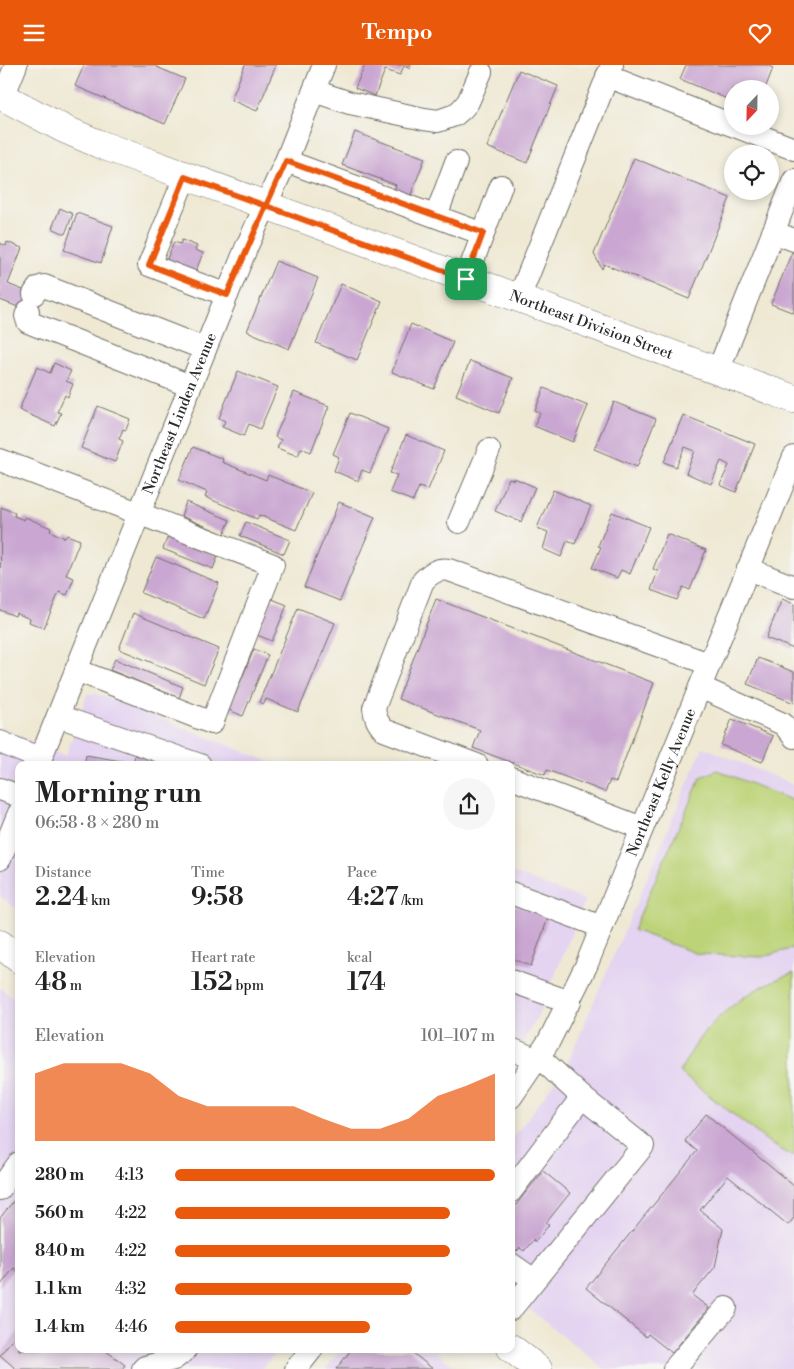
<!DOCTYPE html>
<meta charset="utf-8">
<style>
:root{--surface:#fff;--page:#f6f6f6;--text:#222;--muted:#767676;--accent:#ea580c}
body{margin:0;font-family:"Libre Bodoni",serif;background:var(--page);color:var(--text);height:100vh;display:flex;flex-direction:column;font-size:19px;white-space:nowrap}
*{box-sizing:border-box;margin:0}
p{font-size:16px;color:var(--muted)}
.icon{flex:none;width:28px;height:28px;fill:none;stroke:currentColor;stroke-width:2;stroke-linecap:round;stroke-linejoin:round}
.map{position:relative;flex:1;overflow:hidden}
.sheet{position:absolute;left:15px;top:696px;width:500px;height:592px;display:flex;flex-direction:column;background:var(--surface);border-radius:10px;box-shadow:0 2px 8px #0003}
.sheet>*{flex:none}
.needle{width:32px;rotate:202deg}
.controls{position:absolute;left:724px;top:15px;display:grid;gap:10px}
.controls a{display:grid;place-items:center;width:55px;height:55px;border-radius:50%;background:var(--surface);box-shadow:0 2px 8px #0003;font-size:25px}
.pin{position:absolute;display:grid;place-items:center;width:42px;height:42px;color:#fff;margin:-21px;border-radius:10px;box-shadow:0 2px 8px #0006}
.round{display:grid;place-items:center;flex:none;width:52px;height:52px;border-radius:26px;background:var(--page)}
.overview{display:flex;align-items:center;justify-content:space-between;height:85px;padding:0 20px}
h1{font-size:28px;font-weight:600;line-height:38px}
.stats{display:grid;grid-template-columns:repeat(3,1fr);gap:8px;height:85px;padding:5px 20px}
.stats div{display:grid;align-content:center}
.stats b{font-size:25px;font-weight:600}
.stats small{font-size:14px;font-weight:400}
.stats p{font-size:14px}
.chart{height:140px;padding:10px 20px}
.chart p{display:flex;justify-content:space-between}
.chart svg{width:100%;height:90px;margin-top:5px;fill:var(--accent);opacity:.7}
ul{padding:0 20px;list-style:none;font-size:16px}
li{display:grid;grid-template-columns:80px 60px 1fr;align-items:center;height:38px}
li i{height:12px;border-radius:6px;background:var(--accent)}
header{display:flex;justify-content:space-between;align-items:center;height:65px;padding:0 20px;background:var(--accent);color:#fff;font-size:22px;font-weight:600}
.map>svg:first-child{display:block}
</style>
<header><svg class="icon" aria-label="menu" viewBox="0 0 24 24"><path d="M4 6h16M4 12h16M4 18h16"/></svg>Tempo<svg class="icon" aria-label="heart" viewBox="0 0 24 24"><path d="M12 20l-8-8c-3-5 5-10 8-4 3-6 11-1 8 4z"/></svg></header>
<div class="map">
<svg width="794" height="1304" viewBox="0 0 794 1304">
<rect width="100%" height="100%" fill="#f6f6f2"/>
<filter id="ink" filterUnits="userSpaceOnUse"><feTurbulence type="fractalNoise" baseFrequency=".02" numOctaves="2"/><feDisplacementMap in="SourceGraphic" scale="10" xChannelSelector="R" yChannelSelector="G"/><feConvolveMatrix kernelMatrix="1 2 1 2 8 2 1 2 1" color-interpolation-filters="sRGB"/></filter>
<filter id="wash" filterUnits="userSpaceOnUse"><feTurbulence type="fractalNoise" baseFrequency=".0096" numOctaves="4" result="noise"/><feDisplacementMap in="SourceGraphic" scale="20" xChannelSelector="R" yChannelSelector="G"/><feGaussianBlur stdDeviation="1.12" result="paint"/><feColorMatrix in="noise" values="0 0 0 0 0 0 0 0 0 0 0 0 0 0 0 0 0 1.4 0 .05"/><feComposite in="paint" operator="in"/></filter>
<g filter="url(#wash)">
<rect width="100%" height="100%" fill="#efe9d4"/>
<g fill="#e4d3f1">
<path d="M95,628l183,72h-259v146l-19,-15v-168l66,28 21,-62z"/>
<path d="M703,682l91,38v584h-189l-94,-74v-155l55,-73z"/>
<path d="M511,807l74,28 -44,110 -30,52z"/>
<path d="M0,923l19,14v348h259l-17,19h-261z"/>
<path d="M340,1285h94l24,19h-132z"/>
</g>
<g fill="#bcd377" stroke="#747f51">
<path d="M717,705l77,31v147l-32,9 -64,-3 -65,-24 68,-153z"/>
<path d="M794,908v184l-23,-13 -92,-72c7,-11 13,-22 20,-33 24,-31 58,-54 95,-66z"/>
</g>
<g id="blocks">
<g fill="#caa7d2">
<path d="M84,0h68l33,14 -20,45 -90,-38z"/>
<path d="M245,0h31l-19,46 -26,-11z"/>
<path d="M365,0h46l-1,4 -6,-3 -4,9 -15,-5 -10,26 -20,-8z"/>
<path d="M686,0h81l6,3 -8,21h-33v12l-52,-22z"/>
<path d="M519,5l39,16 -31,77 -40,-16z"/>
<path d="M355,67l70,26 -16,42 -16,-6 3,-9 -54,-20z"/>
<path d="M634,93l96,40 -41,101 -85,-35 -2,5 -8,-15z"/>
<path d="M60,143l13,6 -8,20 -13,-6z"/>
<path d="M77,148l36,13 -12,37 -37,-13z"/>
<path d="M182,175l15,6 -2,4 8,3 -10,25 -29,-12 10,-24 6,2z"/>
<path d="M7,177l15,6 -14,36 32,13 -6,16 -34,-13v-57l6,3z"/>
<path d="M792,187l2,1v60l-23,-9z"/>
<path d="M276,196l42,17 -29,71 -42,-18z"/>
<path d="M341,219l41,17 -25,59 -41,-17z"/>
<path d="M411,259l42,18 -19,47 -42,-17z"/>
<path d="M470,296l43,17 -14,35 -43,-18z"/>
<path d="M54,298l17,8 -5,10 7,3 -5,13 -3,-2 -8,17 4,1 -6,13 -36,-16 18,-43 13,6z"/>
<path d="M238,306l40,16 -18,42 -11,-5 -5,12 -22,-9 3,-6 -6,-3z"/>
<path d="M544,323l44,18 -15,36 -39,-16 6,-13 -5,-2z"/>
<path d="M294,327l35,14 -18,46 -10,-4 -3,8 -21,-8 4,-8 -6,-3z"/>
<path d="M614,337l42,17 -19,48 -43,-18z"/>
<path d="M98,341l32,13 -4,11 -3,-1 -4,10 4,2 -8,21 -34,-14z"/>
<path d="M350,348l38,16 -18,44 -8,-3 -4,11 -24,-10 5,-14 -6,-3z"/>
<path d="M683,350l72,29 -19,48 -16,-7 9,-20 -8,-4 -10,23 -25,-11 9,-22 -10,-4 -9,20 -12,-5z"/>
<path d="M406,370l38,16 -16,39 -9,-3 -6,14 -23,-9 7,-17 -7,-2z"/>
<path d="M193,382l30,12 -1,3 44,18 2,-5 44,18 -16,37 -37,-15 -2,4 -52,-22 2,-5 -28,-12z"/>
<path d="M509,413l5,2v-2l21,9 -14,35 -26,-11z"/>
<path d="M553,425l38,16 -16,38 -8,-3 -6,16 -18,-8 5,-17 -11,-4z"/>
<path d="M186,437l44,18 -6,14 -43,-18z"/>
<path d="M339,437l36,15 -35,84 -36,-14z"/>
<path d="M1,442l14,6 -1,3 10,4 1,-3 26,11 -1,3 15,7 2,-3 13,5 -14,35 8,3 -7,17 -8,-3 -15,36 -15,-6 1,-3 -14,-6 -1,3 -15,-6z"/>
<path d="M612,447l37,15 -19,47 -9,-4 -4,8 -25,-10 9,-21 -3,-1z"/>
<path d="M246,457l44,18 -6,14 -44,-18z"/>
<path d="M667,469l39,16 -16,40 -7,-3 -6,13 -26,-10 7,-19 -5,-2z"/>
<path d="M168,471l50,20 -5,13 -50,-20z"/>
<path d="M156,492l63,26 -15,36 -63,-26z"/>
<path d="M272,534l15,6 -15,36 -15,-6z"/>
<path d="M436,534l218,84 -38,99 -6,-2 -5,12 -58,-22 -2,5 -72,-27 7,-18 -82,-31z"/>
<path d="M782,534l12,5v45l-28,-11z"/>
<path d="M298,543l37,15 -37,89 -32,-13 -2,5 -5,-2z"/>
<path d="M133,548l86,36 -15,35 -85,-35z"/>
<path d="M254,584l14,6 -25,61 -14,-6z"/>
<path d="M758,593l36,14v31l-47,-19z"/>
<path d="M115,594l68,28 -4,11 -69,-28z"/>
<path d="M732,654l41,17 -11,26 -41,-17z"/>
<path d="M86,690l47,8 2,-8 22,3 -1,7h-72z"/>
<path d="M511,839l37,14 -17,48 -20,-8z"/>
<path d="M706,1049l88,72v32l-6,7 -60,-49 -28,34 23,19 -8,38 -23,28 17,13 -37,45 -24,-19 -2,3 -60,-49 111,-137 -12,-10z"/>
<path d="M543,1106l27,22 -24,30 3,2 -14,17 -2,-2 -9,11 -4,-3 -4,4 -5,-4v-37z"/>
<path d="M19,1129v78l-5,-4 -14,18v-68z"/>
<path d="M19,1266v19h86l20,15 -3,4h-106l-16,-14z"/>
<path d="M351,1285h58l24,19h-97z"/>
</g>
</g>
</g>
<g filter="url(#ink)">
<use href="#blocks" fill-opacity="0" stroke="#706e66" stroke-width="1"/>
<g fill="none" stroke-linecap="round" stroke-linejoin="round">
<g stroke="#706e66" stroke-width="24">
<g id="minor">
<path d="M607,11l125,49"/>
<path d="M314,26l36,12 74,16 14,2 17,-6 7,-6 6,-7 13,-30"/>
<path d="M3,32l13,-32"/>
<path d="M735,61l59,23"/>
<path d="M286,96l197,73"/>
<path d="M185,112l-36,88 78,30"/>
<path d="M436,151l20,-54"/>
<path d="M773,167l21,8"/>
<path d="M466,214l35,-93"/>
<path d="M34,229l4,-6 6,-2 161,63"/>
<path d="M519,233l93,-233"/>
<path d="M28,246l-2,5 2,6 162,64"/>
<path d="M718,306l76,-191"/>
<path d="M0,395l273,105 -61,158 -136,-53"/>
<path d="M459,457l30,-72"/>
<path d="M748,504l46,18"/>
<path d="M700,622l83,37 11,13"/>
<path d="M58,651l142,49"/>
<path d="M0,677l41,17"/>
<path id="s1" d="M38,700l189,-470 20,-49 39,-85 38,-96"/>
<path d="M477,700l-93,-35c-7,-8 -9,-13 -10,-22l49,-127c8,-8 15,-13 26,-11l260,94"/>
<path d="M511,713l131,50"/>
<path d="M0,724l19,7"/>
<path d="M0,794l19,-46"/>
<path d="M511,828l91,34"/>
<path d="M511,916l59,21"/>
<path d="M511,984l26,11"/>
<path id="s2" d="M511,1032l38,-56 37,-75 208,-509"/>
<path d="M0,1124l19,-26"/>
<path d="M511,1126l71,-94"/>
<path d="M511,1199l23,16"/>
<path d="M511,1244l132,-163 -61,-49 -43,-40"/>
<path d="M143,1304l2,-2 29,-8 11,-9"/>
<path d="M296,1304l15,-19"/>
<path d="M674,1304l52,-61"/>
</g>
</g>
<g stroke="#706e66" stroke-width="29">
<g id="major">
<path id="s3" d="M0,30l64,34 35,15 695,255"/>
<path d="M0,879l19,15"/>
<path d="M511,1283l27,21"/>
</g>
</g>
<use href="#minor" stroke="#fff" stroke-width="22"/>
<use href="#major" stroke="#fff" stroke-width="28"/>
</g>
</g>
<g fill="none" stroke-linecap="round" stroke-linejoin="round" filter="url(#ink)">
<g stroke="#fff" stroke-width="10">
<path id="route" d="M466,214l-200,-73 -39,89 -78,-30 36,-88 81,29 20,-45 197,72 -17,46"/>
</g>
<use href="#route" stroke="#ea580c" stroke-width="6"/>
</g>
<g text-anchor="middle" stroke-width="4" stroke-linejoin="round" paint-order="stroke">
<g font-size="15" fill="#2b2b2b" stroke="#f6f6f2">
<text dy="5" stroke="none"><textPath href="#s3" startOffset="635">Northeast Division Street</textPath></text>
<text dy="5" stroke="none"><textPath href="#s1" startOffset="379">Northeast Linden Avenue</textPath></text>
<text dy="5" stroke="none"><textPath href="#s2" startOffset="350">Northeast Kelly Avenue</textPath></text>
</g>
</g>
</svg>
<div class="controls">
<a><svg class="needle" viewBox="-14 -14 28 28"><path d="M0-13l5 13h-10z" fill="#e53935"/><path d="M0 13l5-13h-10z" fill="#767676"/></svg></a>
<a><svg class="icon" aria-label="locate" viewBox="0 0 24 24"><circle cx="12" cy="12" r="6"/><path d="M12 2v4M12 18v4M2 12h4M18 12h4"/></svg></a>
</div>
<div class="pin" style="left:466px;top:214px;background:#1e9e55"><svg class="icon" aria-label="arrive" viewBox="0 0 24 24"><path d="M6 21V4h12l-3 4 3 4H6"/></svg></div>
<section class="sheet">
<div class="overview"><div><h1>Morning run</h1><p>06:58 · 8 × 280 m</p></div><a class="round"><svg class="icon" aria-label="share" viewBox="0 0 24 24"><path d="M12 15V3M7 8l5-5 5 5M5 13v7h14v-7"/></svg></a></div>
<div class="stats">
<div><p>Distance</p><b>2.24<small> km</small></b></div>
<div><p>Time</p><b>9:58</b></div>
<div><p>Pace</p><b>4:27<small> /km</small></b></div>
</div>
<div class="stats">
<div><p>Elevation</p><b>48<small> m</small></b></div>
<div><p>Heart rate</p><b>152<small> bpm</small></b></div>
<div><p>kcal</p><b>174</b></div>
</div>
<div class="chart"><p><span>Elevation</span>101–107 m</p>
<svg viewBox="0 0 160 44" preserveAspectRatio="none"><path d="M0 44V11L10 6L20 6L30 6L40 11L50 22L60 27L70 27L80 27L90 27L100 33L110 38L120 38L130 33L140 22L150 17L160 11V44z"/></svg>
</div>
<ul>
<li><b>280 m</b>4:13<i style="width:100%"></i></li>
<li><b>560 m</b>4:22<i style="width:86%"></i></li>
<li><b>840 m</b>4:22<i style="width:86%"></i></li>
<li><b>1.1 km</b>4:32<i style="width:74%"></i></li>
<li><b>1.4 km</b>4:46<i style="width:61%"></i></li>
</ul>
</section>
</div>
